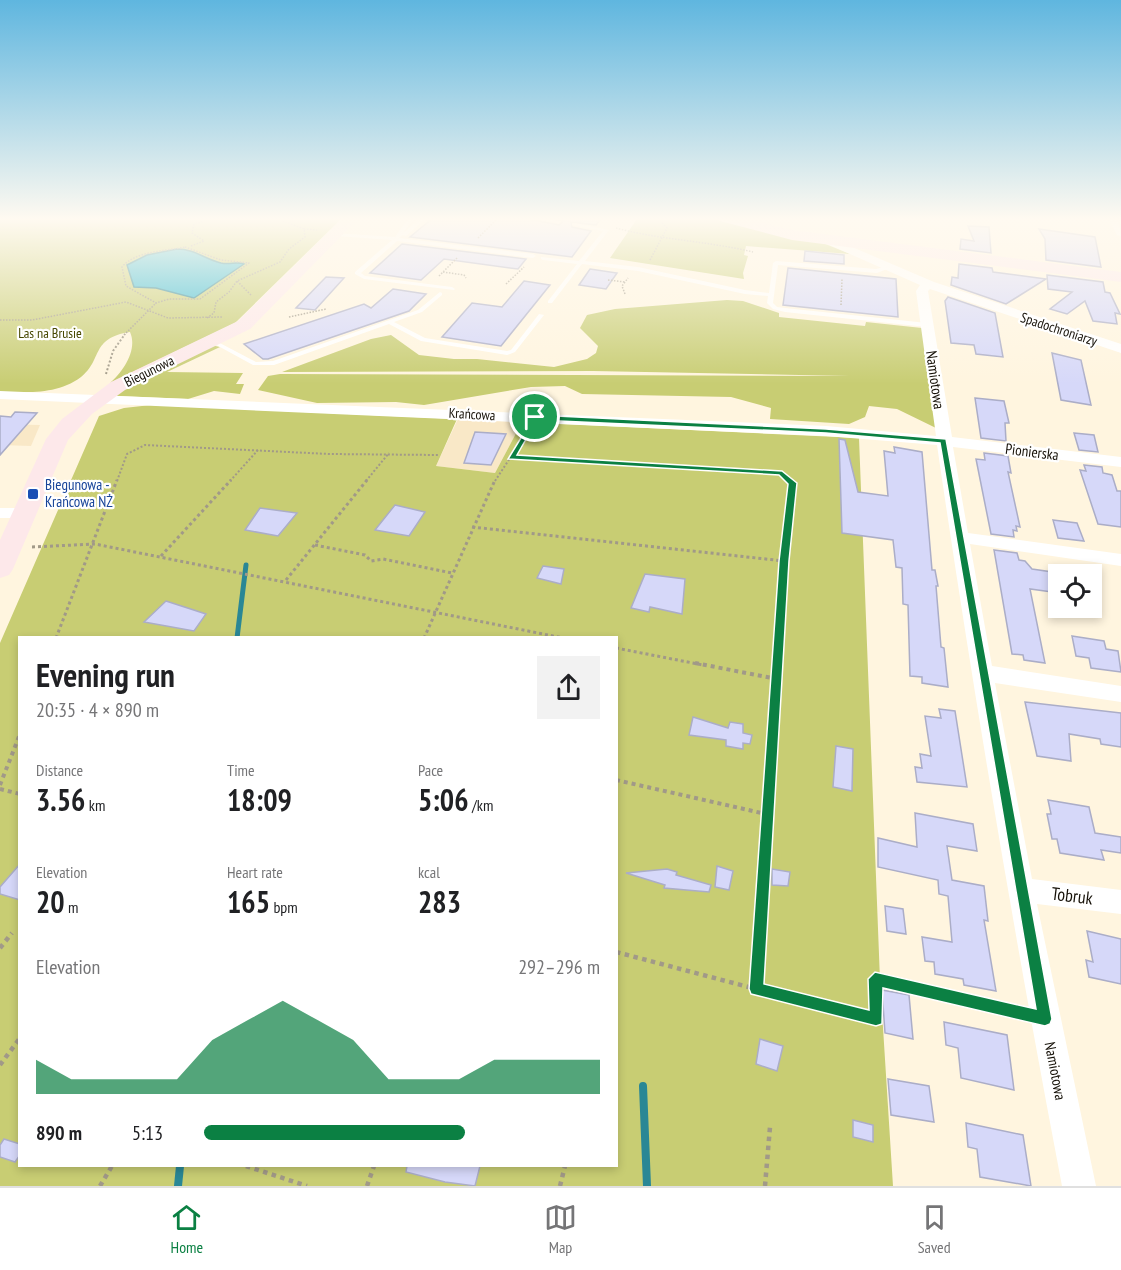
<!DOCTYPE html>
<meta charset="utf-8">
<style>
:root{--surface:#fff;--page:#f2f2f2;--text:#202124;--muted:#757577;--line:#e0e0e0;--accent:#0b8043}
body{margin:0;font-family:"PT Sans Narrow",sans-serif;background:var(--page);color:var(--text);height:100vh;display:flex;flex-direction:column;font-size:22px;white-space:nowrap}
*{box-sizing:border-box;margin:0}
p{font-size:20px;color:var(--muted)}
.icon{flex:none;width:33px;height:33px;fill:none;stroke:currentColor;stroke-width:2;stroke-linecap:round;stroke-linejoin:round}
.map{position:relative;flex:1;overflow:hidden}
.drawer{position:absolute;left:18px;top:636px;width:600px;height:531px;display:flex;flex-direction:column;background:var(--surface);border-radius:0px;box-shadow:0 3px 9px #0003}
.drawer>*{flex:none}
.buttons{position:absolute;left:1048px;top:564px;display:grid;gap:12px}
.buttons a{display:grid;place-items:center;width:54px;height:54px;border-radius:0px;background:var(--surface);box-shadow:0 3px 9px #0003;font-size:30px}
.pin{position:absolute;display:grid;place-items:center;width:51px;height:51px;color:#fff;margin:-26px;border:3px solid #fff;border-radius:50%;box-shadow:0 2px 6px #0007}
.round{display:grid;place-items:center;flex:none;width:63px;height:63px;border-radius:0px;background:var(--page)}
.overview{display:flex;align-items:center;justify-content:space-between;height:102px;padding:0 18px}
h1{font-size:33px;font-weight:700;line-height:45px}
.figures{display:grid;grid-template-columns:repeat(3,1fr);gap:9px;height:102px;padding:6px 18px}
.figures div{display:grid;align-content:center}
.figures b{font-size:30px;font-weight:700}
.figures small{font-size:16px;font-weight:400}
.figures p{font-size:16px}
.chart{height:168px;padding:12px 18px}
.chart p{display:flex;justify-content:space-between}
.chart svg{width:100%;height:108px;margin-top:6px;fill:var(--accent);opacity:.7}
ul{padding:0 18px;list-style:none;font-size:20px}
li{display:grid;grid-template-columns:96px 72px 1fr;align-items:center;height:45px}
li i{height:15px;border-radius:8px;background:var(--accent)}
.menu{display:flex;justify-content:space-around;align-items:center;height:84px;border-top:2px solid var(--line);background:var(--surface);font-size:16px;color:var(--muted)}
.menu a{display:grid;justify-items:center;gap:3px}
.menu .selected{color:var(--accent)}
.map>svg:first-child{display:block}
</style>
<div class="map">
<svg width="1121" height="1186" viewBox="0 0 1121 1186">
<rect width="100%" height="100%" fill="#fff5df"/>
<g fill="#f9e8c7">
<path d="M458,419l64,3 -27,51 -59,-7z"/>
<path d="M0,424l40,1 -9,21 -31,-1z"/>
</g>
<g fill="#c8cd73" fill-rule="evenodd">
<path d="M0,218h342l-107,105 -125,60c13,-11 28,-33 20,-51 -40,6 -27,28 -49,45 -24,18 -53,15 -81,15z"/>
<path d="M672,218h42l60,16 49,9 27,11 -104,-8 -2,9 4,1 -5,17 1,6 -134,-21 27,-39z"/>
<path d="M727,300l16,1 36,12v4l86,9 1,-4 56,6 14,100 -39,-19 -28,-3 -4,11 -16,7 -79,-5 1,-11 -40,-11 -149,-3 -17,-8 -34,1 -107,18 -28,-3 -79,1 -59,-13 10,-14 12,-2 570,2 -257,-5 -311,1 89,-33 20,-4 28,20 35,4h23l77,8 33,-8 9,-6 2,-7 -18,-18 7,-13 28,-6z"/>
<path d="M211,345l9,2 -53,25 76,1 -7,11h8l-4,10 -26,-3 -26,8 -71,-3 1,-5z"/>
<path d="M151,405l306,14 -21,47 59,7 27,-51 337,16 21,542 13,206h-893v-543l99,-227 25,-8zM20,638h596v528h-596z"/>
</g>
<path fill="#33b9d1" stroke="#2a8795" stroke-width="1.5" d="M177,249c17,0 28,10 44,14 9,2 16,-2 23,1l-50,34 -38,-10 -22,-1 -7,-22 20,-10z"/>
<g fill="none" stroke-linecap="round" stroke-linejoin="round">
<path stroke="#2a8795" stroke-width="5" d="M237,638l9,-73"/>
<g stroke="#2a8795" stroke-width="8">
<path d="M643,1086l4,100"/>
<path d="M178,1186l2,-20"/>
</g>
</g>
<g fill="#d6d8f9" stroke="#abadc7" stroke-width="1.5">
<path d="M433,218h91l35,7 4,-4 -9,-3h47l-5,7 -25,-3 1,5 19,4 -19,26 -162,-20z"/>
<path d="M968,226l21,1 2,26 -31,-4 1,-10 13,2z"/>
<path d="M1039,229l56,8 6,30 -55,-7 -1,-21z"/>
<path d="M402,244l124,15 -8,10 -74,-10 -23,21 -51,-7z"/>
<path d="M805,251l39,4v9l-40,-3z"/>
<path d="M959,264l33,4 1,4 53,7 -40,25 -55,-19 1,-8 6,1z"/>
<path d="M788,268l108,11 2,38 -115,-12z"/>
<path d="M590,269l27,4 -11,16 -27,-4z"/>
<path d="M1047,275l56,7 2,10 5,1 10,21 -5,-1 2,11 -24,-3 -8,-20 -18,13 -17,-5 22,-17 -24,-3z"/>
<path d="M326,277l18,1 -29,32 -19,-2z"/>
<path d="M524,281l26,4 -49,61 -59,-9 30,-34 30,4z"/>
<path d="M393,289l33,5 -17,17 -141,48h-5l-19,-15 120,-40 7,4z"/>
<path d="M948,297l47,16 8,44 -27,-3 -2,-9 -23,-2 -6,-42z"/>
<path d="M1052,353l29,7 10,45 -30,-5z"/>
<path d="M975,398l29,3 5,22h-4l1,18 -25,-3z"/>
<path d="M15,412l22,1 -37,42v-39l11,1z"/>
<path d="M475,432l31,2 -15,31 -27,-2z"/>
<path d="M1074,433l20,2 4,17 -19,-2z"/>
<path d="M839,439l6,1 13,52 30,4 -4,-45 11,2 -1,-6 28,5 10,118h3l3,16h-2l5,61 3,1 4,39 -26,-4v-6l-12,-1 -2,-71 -5,-1 -1,-36 -6,-1 -3,-27 -51,-7z"/>
<path d="M984,453l24,3 3,17 -3,-1 12,55 -4,-1 1,5 -4,-1 1,7 -23,-3 -15,-75 9,1z"/>
<path d="M1084,465l18,2 1,6 9,2 5,16h4v36l-23,-3 -18,-54 6,1z"/>
<path d="M395,505l30,7 -16,24 -34,-6z"/>
<path d="M260,508l37,5 -19,23 -33,-6z"/>
<path d="M1053,520l24,3 7,18 -26,-3z"/>
<path d="M994,550l23,3 2,7 6,1 7,8 27,4v20l-29,-4 15,74 -21,-3 -1,-5 -11,-1z"/>
<path d="M543,566l21,3 -3,15 -24,-6z"/>
<path d="M645,574l40,5 -3,35 -32,-7 -1,5 -18,-4z"/>
<path d="M166,601l40,13 -12,17 -50,-9z"/>
<path d="M1072,636l32,5 2,8 12,2 3,21 -30,-4 -2,-10 -13,-2z"/>
<path d="M1025,702l96,11v34l-20,-3 -1,-5 -31,-5 2,27 -34,-5z"/>
<path d="M939,709l16,2 12,76 -50,-5 -2,-15 7,1 -2,-14 11,2 -6,-40 16,2z"/>
<path d="M693,717l35,11 2,-6 13,2v9l9,2 -2,9 -7,-1v6l-17,-3v-6l-37,-5z"/>
<path d="M836,746l17,3 -1,42 -19,-4z"/>
<path d="M1048,800l41,7 6,26 26,4v16l-20,-3 3,10 -44,-7 -3,-14h-5l-5,-25h4z"/>
<path d="M915,813l58,11 4,27 -30,-5 5,34 32,6 4,35 -4,-1 12,71 -32,-6 -1,-6 -28,-5 -1,-12 -9,-1 -3,-24 30,5 -4,-46 -9,-2 -1,-14 -60,-13v-29l39,9z"/>
<path d="M20,864v36l-20,-6v-7z"/>
<path d="M717,866l16,5 -4,19 -14,-3z"/>
<path d="M667,869l10,3 -1,3 35,10 -2,7 -45,-4 1,-3 -39,-12z"/>
<path d="M772,869l18,3 -2,14 -16,-1z"/>
<path d="M885,906l18,3 3,25 -19,-3z"/>
<path d="M1087,931l34,8v45l-32,-7 -3,-17 7,2z"/>
<path d="M882,990l27,5 4,44 -28,-6z"/>
<path d="M944,1022l63,13 7,55 -53,-12 -3,-30 -12,-3z"/>
<path d="M760,1039l23,7 -6,25 -21,-7z"/>
<path d="M888,1079l41,7 5,36 -43,-7z"/>
<path d="M853,1120l20,5v17l-20,-5z"/>
<path d="M966,1123l57,12 8,51 -51,-9 -3,-28 -9,-2z"/>
<path d="M4,1139l16,5v11l-5,7 -15,-5v-12z"/>
<path d="M407,1166h73l-5,20 -30,-4 -39,-10z"/>
</g>
<g fill="none" stroke-linecap="round" stroke-linejoin="round">
<g stroke="#a19988" stroke-width="1.5" stroke-dasharray="1.5 1.5" stroke-linecap="butt">
<path d="M616,228c45,12 92,13 137,24"/>
<path d="M304,229l13,1"/>
<path d="M478,238l20,-20"/>
<path d="M191,246l13,-5 -12,-8 2,-9 20,-6"/>
<path d="M185,247l36,13 28,3 -49,36h-31l-13,4 -30,-17 -4,-19c13,-16 44,-16 63,-20z"/>
<path d="M650,260l17,-32 -5,-5 6,-5"/>
<path d="M443,272l21,3 2,3"/>
<path d="M439,276l19,-19"/>
<path d="M608,280l17,2"/>
<path d="M506,284l18,-17"/>
<path d="M625,294l-3,-8 6,-8"/>
<path d="M251,295l-14,-14 43,-19 9,-13 16,-12 -1,-8 -29,-11"/>
<path d="M841,305l1,-26"/>
<path d="M289,317l37,-8"/>
<path d="M207,318l7,-5 2,-11 13,-10 8,-11"/>
<path d="M0,320h32l94,-18 42,16 54,-1"/>
<path d="M124,335l32,-32"/>
</g>
<g stroke="#a19988" stroke-width="2" stroke-dasharray="2 2" stroke-linecap="butt">
<path d="M106,374l7,-23 12,-17"/>
<path d="M511,457l271,16 8,8"/>
<path d="M117,481l10,-27 18,-9 184,9 109,1"/>
<path d="M230,481l28,-31"/>
<path d="M366,481l23,-28"/>
<path d="M495,481l32,-49"/>
</g>
<g stroke="#a19988" stroke-width="3" stroke-dasharray="3 3" stroke-linecap="butt">
<path d="M472,527l312,34"/>
<path d="M315,545l50,10 6,6 12,-2 69,14"/>
<path d="M32,547l63,-3 468,94"/>
<path d="M161,556l70,-76"/>
<path d="M286,580l81,-100"/>
<path d="M56,638l61,-158"/>
<path d="M424,638l71,-158"/>
<path d="M616,648l87,17"/>
<path d="M777,665l7,-104 9,-77 -4,-4"/>
</g>
<g stroke="#a19988" stroke-width="4" stroke-dasharray="4 4" stroke-linecap="butt">
<path d="M695,663l82,16"/>
<path d="M616,780l150,34"/>
<path d="M0,785l20,-51"/>
<path d="M0,789l20,5"/>
<path d="M762,896l15,-233"/>
</g>
<g stroke="#a19988" stroke-width="4.5" stroke-dasharray="4.5 4.5" stroke-linecap="butt">
<path d="M0,948l12,-15"/>
<path d="M616,952l140,37 6,-95"/>
<path d="M756,989l120,30 -1,-40 148,35"/>
<path d="M0,1065l20,-27"/>
<path d="M246,1166l61,20"/>
<path d="M100,1186l12,-20"/>
<path d="M367,1186l7,-20"/>
<path d="M560,1186l5,-20"/>
<path d="M765,1186l5,-59"/>
</g>
<g fill="#fff" fill-rule="evenodd">
<path d="M409,218h5l-11,15 18,-15h5l-20,18 -4,-1 -3,3 134,16 3,2 -3,2 -136,-17 -36,32 4,3 87,11 3,2 -1,1 -90,-11 -9,-5v-2l37,-32 -56,-4 -3,-2 1,-1 61,4z"/>
<path d="M526,218h15l20,4 -2,1z"/>
<path d="M574,223l35,7 -24,31 53,6 107,23 24,3 4,-30 3,-2 100,8 16,-4v2l-15,6 -99,-8 -5,38 4,4 8,1 142,15 3,2 -3,2 -142,-15 -12,-3 -6,-6 1,-7 -23,-2 -107,-23 -56,-7 -30,39h-4v-2l29,-37 -34,-4 -2,-1v-2l38,4 24,-30 -31,-6v-1z"/>
<path d="M440,292l2,1v2l-20,17 -28,10 31,16 82,13 4,-1 28,-36 5,1 -29,37 -8,3 -86,-14 -32,-17 -115,41h-21l-44,-24 5,-1 42,22 17,-1 145,-51z"/>
</g>
<g fill="#fff" fill-rule="evenodd">
<path d="M1108,218h10l3,18 -4,-1z"/>
<path d="M823,238h8l103,44 187,62v9l-191,-64 -2,2 24,146 169,20v10l-168,-20 15,86 153,21v12l-151,-22 22,122 129,20v16l-126,-19 37,196 89,11v24l-84,-10 59,282h-34c-47,-246 -89,-494 -125,-741l-111,-9 -826,-37v-8l826,35 110,10 -20,-145 4,-6 -97,-43z"/>
<path d="M0,508h24l9,5 -9,5h-24z"/>
</g>
<g fill="#fde8ea" fill-rule="evenodd">
<path d="M343,218h16l-109,111 -125,61 -33,24 -24,26 -55,129 -4,6 -9,3v-38l46,-101 16,-20 49,-37 127,-61z"/>
<path d="M718,218h26l48,12 329,42v10l-329,-42 -72,-19z"/>
</g>
</g>
<linearGradient id="sky" x2="0" y2="1"><stop stop-color="#5fb6df"/><stop offset="0.57" stop-color="#fffaf1"/><stop offset="1" stop-color="#fffaf1" stop-opacity="0"/></linearGradient>
<rect width="1121" height="384" fill="url(#sky)"/>
<path fill="#0b8043" stroke="#fff" stroke-width="1.5" fill-rule="evenodd" d="M535,415l291,14 120,10 106,580 -2,5 -5,2 -162,-38 -1,36 -6,2 -125,-32 -2,-5 30,-428 9,-77 -9,-9 -271,-16zM537,420l289,13 114,10 96,566 -161,-37 -7,7 1,31 -105,-26 25,-423 8,-78 -15,-12 -265,-16z"/>
<rect fill="#1a4fb4" stroke="#fff" stroke-width="2" x="27" y="488" width="12" height="12" rx="3"/>
<g text-anchor="middle" stroke-width="4.5" stroke-linejoin="round" paint-order="stroke">
<g font-size="14" fill="#161108" stroke="#fff">
<text transform="translate(1059 329) rotate(18)" y="5">Spadochroniarzy</text>
<text transform="translate(149 371) rotate(-26)" y="5">Biegunowa</text>
<text transform="translate(472 414) rotate(3)" y="5">Krańcowa</text>
</g>
<g font-size="14" fill="#474800" stroke="#fff">
<text x="50" y="338">Las na Brusie</text>
</g>
<g font-size="15" fill="#161108" stroke="#fff">
<text transform="translate(935 380) rotate(82)" y="5">Namiotowa</text>
<text transform="translate(1032 452) rotate(7)" y="5">Pionierska</text>
<text transform="translate(1055 1071) rotate(79)" y="5">Namiotowa</text>
</g>
<g font-size="15" fill="#164399" stroke="#fff" text-anchor="start">
<text x="45" y="490">Biegunowa -<tspan x="45" dy="17">Krańcowa NŻ</tspan></text>
</g>
<g font-size="18" fill="#161108" stroke="#fff">
<text transform="translate(1072 896) rotate(7)" y="6">Tobruk</text>
</g>
</g>
</svg>
<div class="buttons">
<a><svg class="icon" aria-label="locate" viewBox="0 0 24 24"><circle cx="12" cy="12" r="6"/><path d="M12 2v4M12 18v4M2 12h4M18 12h4"/></svg></a>
</div>
<div class="pin" style="left:535px;top:417px;background:#1e9e55"><svg class="icon" aria-label="arrive" viewBox="0 0 24 24"><path d="M6 21V4h12l-3 4 3 4H6"/></svg></div>
<section class="drawer">
<div class="overview"><div><h1>Evening run</h1><p>20:35 · 4 × 890 m</p></div><a class="round"><svg class="icon" aria-label="share" viewBox="0 0 24 24"><path d="M12 15V3M7 8l5-5 5 5M5 13v7h14v-7"/></svg></a></div>
<div class="figures">
<div><p>Distance</p><b>3.56<small> km</small></b></div>
<div><p>Time</p><b>18:09</b></div>
<div><p>Pace</p><b>5:06<small> /km</small></b></div>
</div>
<div class="figures">
<div><p>Elevation</p><b>20<small> m</small></b></div>
<div><p>Heart rate</p><b>165<small> bpm</small></b></div>
<div><p>kcal</p><b>283</b></div>
</div>
<div class="chart"><p><span>Elevation</span>292–296 m</p>
<svg viewBox="0 0 160 44" preserveAspectRatio="none"><path d="M0 44V30L10 38L20 38L30 38L40 38L50 22L60 14L70 6L80 14L90 22L100 38L110 38L120 38L130 30L140 30L150 30L160 30V44z"/></svg>
</div>
<ul>
<li><b>890 m</b>5:13<i style="width:66%"></i></li>
</ul>
</section>
</div>
<nav class="menu">
<a class="selected"><svg class="icon" aria-label="home" viewBox="0 0 24 24"><path d="M3 11l9-7 9 7M6 9v11h12V9"/></svg>Home</a>
<a><svg class="icon" aria-label="map" viewBox="0 0 24 24"><path d="M3 6l6-2 6 2 6-2v14l-6 2-6-2-6 2zM9 4v14M15 6v14"/></svg>Map</a>
<a><svg class="icon" aria-label="saved" viewBox="0 0 24 24"><path d="M7 4h10v16l-5-4-5 4z"/></svg>Saved</a>
</nav>
